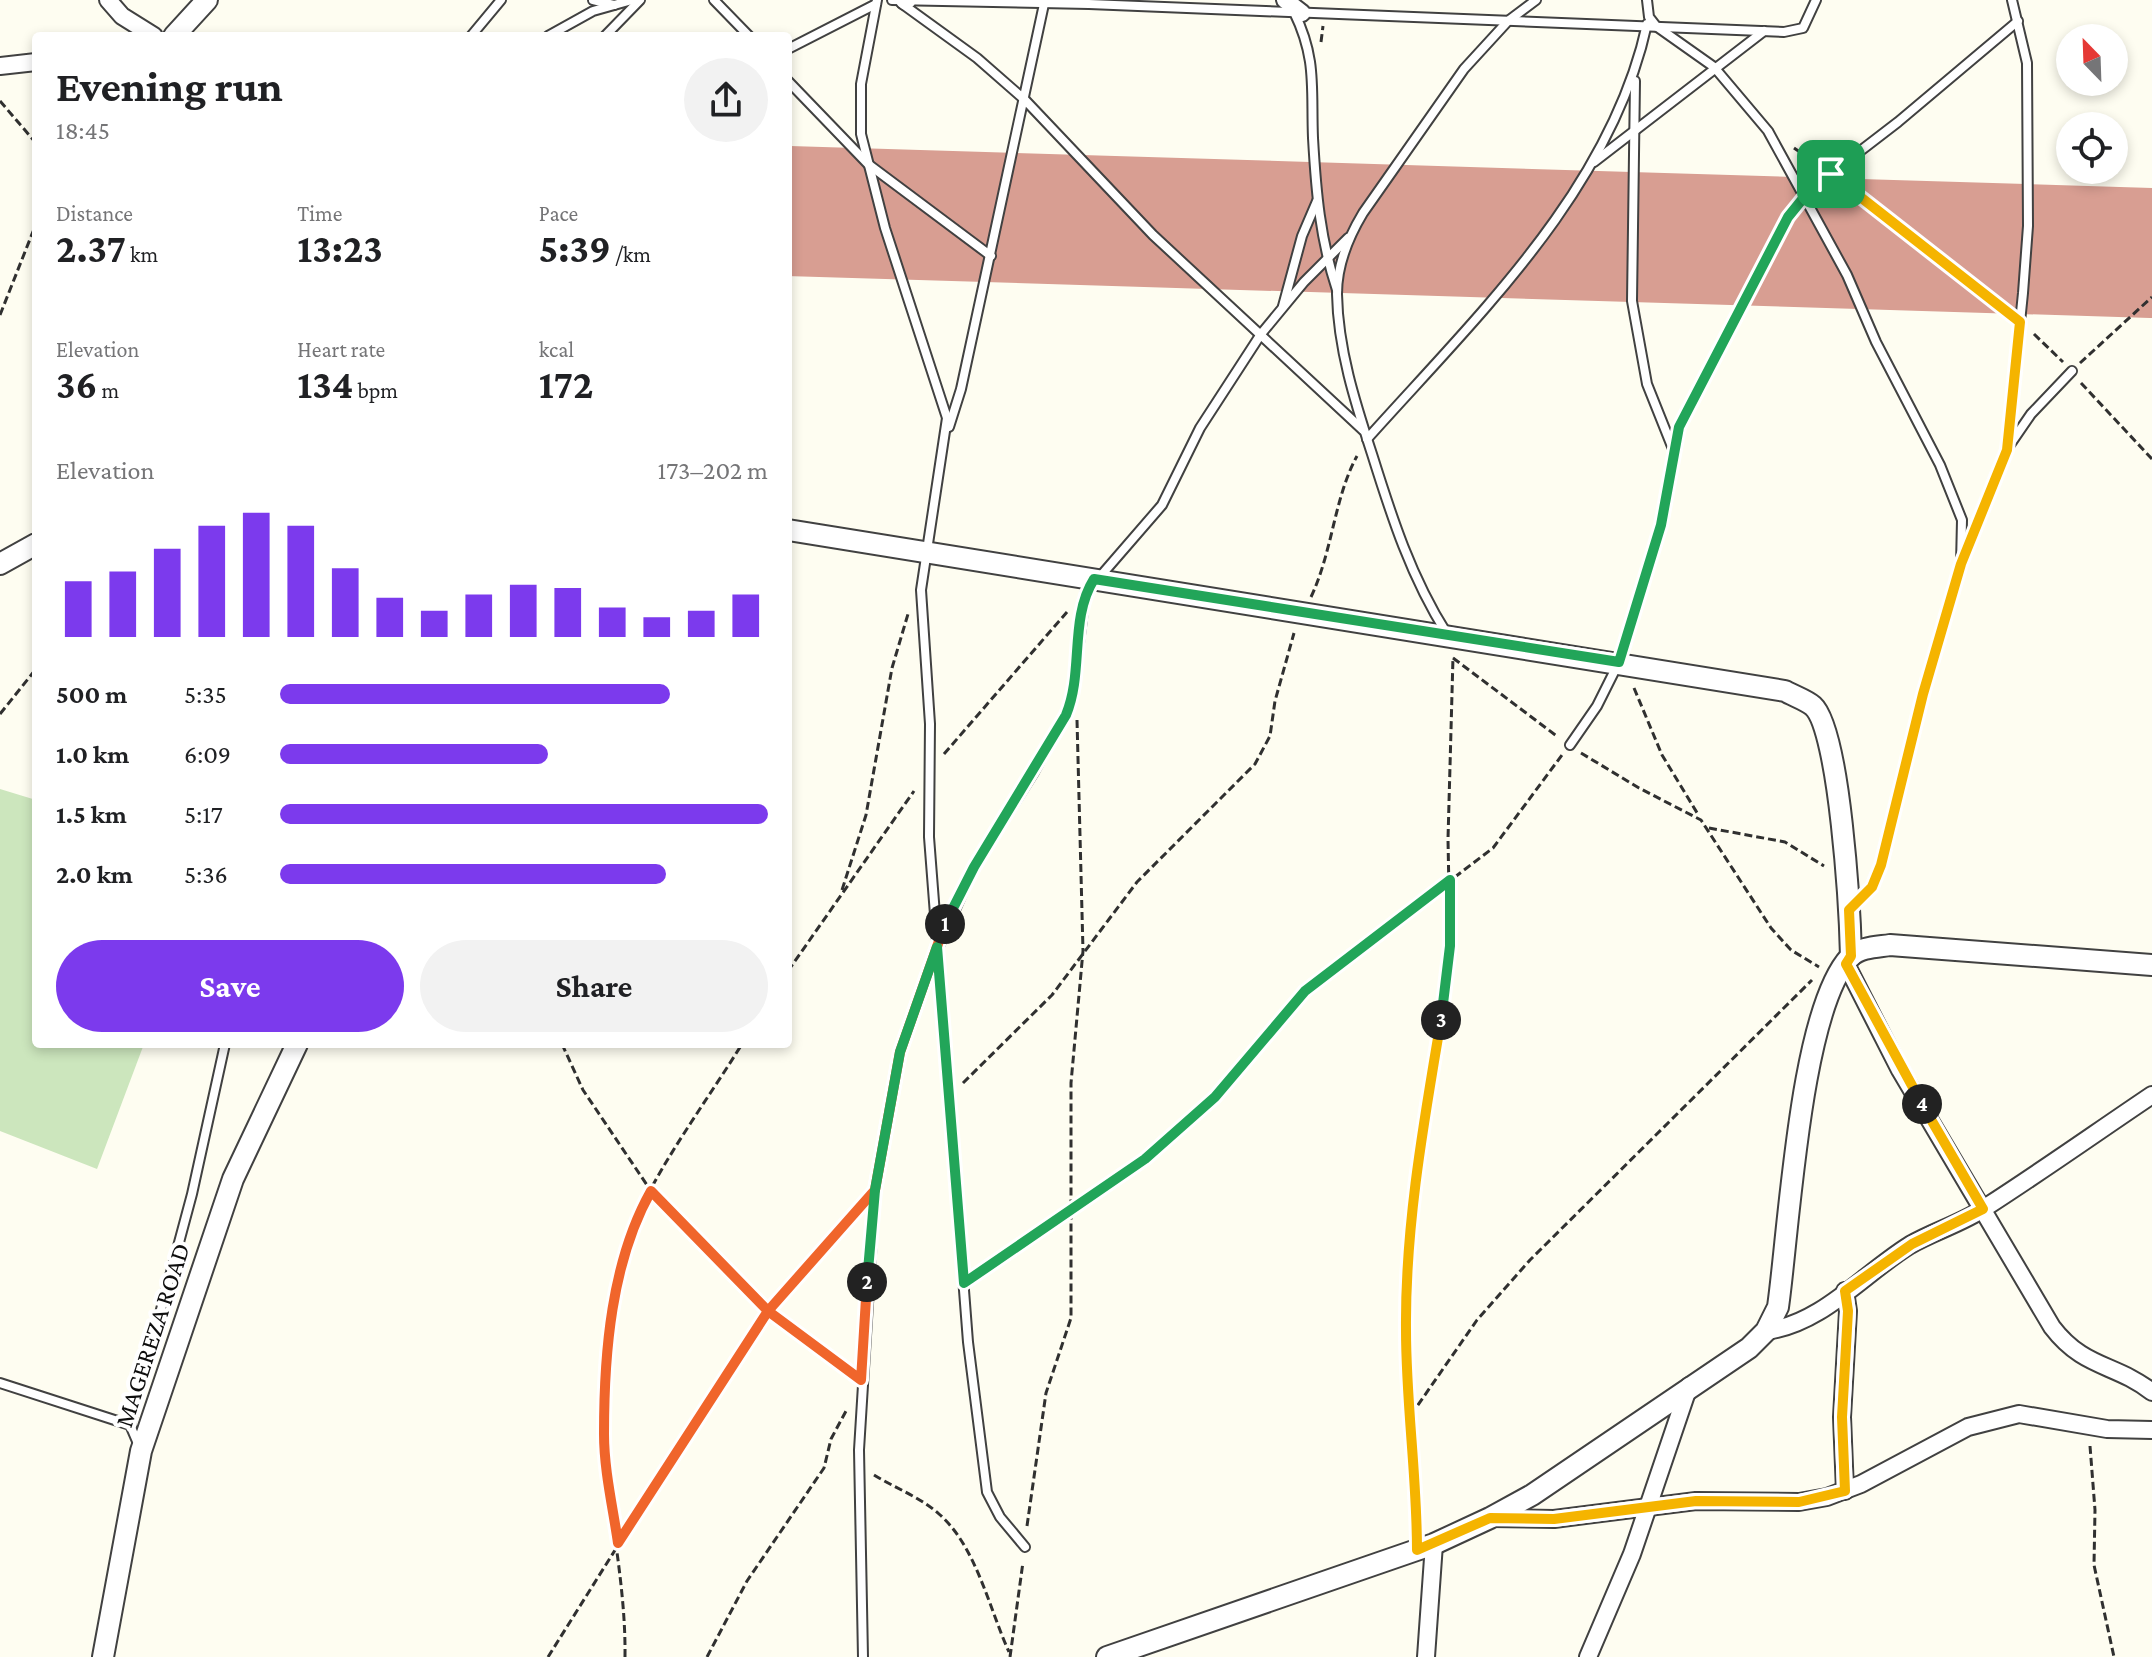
<!DOCTYPE html>
<meta charset="utf-8">
<style>
:root{--surface:#fff;--page:#f2f2f2;--text:#202124;--muted:#757577;--accent:#7c3aed}
body{margin:0;font-family:"Crimson Pro",serif;background:var(--page);color:var(--text);height:100vh;display:flex;flex-direction:column;font-size:30px;white-space:nowrap}
*{box-sizing:border-box;margin:0}
p{font-size:26px;color:var(--muted)}
.icon{flex:none;width:44px;height:44px;fill:none;stroke:currentColor;stroke-width:2;stroke-linecap:round;stroke-linejoin:round}
.map{position:relative;flex:1;overflow:hidden}
.details{position:absolute;left:32px;top:32px;width:760px;height:1016px;display:flex;flex-direction:column;background:var(--surface);border-radius:8px;box-shadow:0 4px 12px #0003}
.details>*{flex:none}
.needle{width:52px;rotate:337deg}
.fabs{position:absolute;left:2056px;top:24px;display:grid;gap:16px}
.fabs a{display:grid;place-items:center;width:72px;height:72px;border-radius:50%;background:var(--surface);box-shadow:0 4px 12px #0003;font-size:40px}
.pin{position:absolute;display:grid;place-items:center;width:68px;height:68px;color:#fff;margin:-34px;border-radius:16px;box-shadow:0 4px 12px #0006}
.km{position:absolute;width:40px;height:40px;margin:-20px;border-radius:50%;background:#222;color:#fff;font-size:22px;line-height:40px;text-align:center}
.round{display:grid;place-items:center;flex:none;width:84px;height:84px;border-radius:42px;background:var(--page)}
.head{display:flex;align-items:center;justify-content:space-between;height:136px;padding:0 24px}
h1{font-size:44px;font-weight:700;line-height:60px}
.stats{display:grid;grid-template-columns:repeat(3,1fr);gap:12px;height:136px;padding:8px 24px}
.stats div{display:grid;align-content:center}
.stats b{font-size:40px;font-weight:700}
.stats small{font-size:22px;font-weight:400}
.stats p{font-size:22px}
.chart{height:224px;padding:16px 24px}
.chart p{display:flex;justify-content:space-between}
.chart svg{width:100%;height:144px;margin-top:8px;stroke:var(--accent);stroke-width:6}
.cta{display:flex;gap:16px;margin-top:auto;padding:16px 24px}
.cta a{flex:1;height:92px;border-radius:48px;background:var(--accent);color:#fff;font-size:32px;font-weight:700;line-height:92px;text-align:center}
.cta a+a{background:var(--page);color:var(--text)}
ul{padding:0 24px;list-style:none;font-size:26px}
li{display:grid;grid-template-columns:128px 96px 1fr;align-items:center;height:60px}
li i{height:20px;border-radius:10px;background:var(--accent)}
.map>svg:first-child{display:block}
</style>
<div class="map">
<svg width="2152" height="1657" viewBox="0 0 2152 1657">
<rect width="100%" height="100%" fill="#fefdf1"/>
<path fill="#cce6bd" d="M0,789l36,11v244h108l-47,125 -97,-38z"/>
<g fill="none" stroke-linecap="round" stroke-linejoin="round">
<path stroke="#d89e92" stroke-width="130" d="M788,211l1364,42"/>
<g stroke="#414141" stroke-width="12">
<g id="service">
<path d="M593,0l21,5"/>
<path d="M714,0l35,36"/>
<path d="M877,0l-16,84v50l24,94 62,190 -26,172 9,134 -1,113 39,505 19,150 13,25 25,30"/>
<path d="M892,0l197,4 695,28 19,-4 13,-28"/>
<path d="M1647,0l2,17 7,9 58,41 54,64 79,144 29,67 64,123 22,55 -1,44 -38,130 -42,171 -9,22 -19,20"/>
<path d="M901,3l76,55 48,42 128,135 210,195"/>
<path d="M1294,12c23,47 17,76 19,126 3,53 7,101 24,152"/>
<path d="M471,36l30,-36"/>
<path d="M548,36l45,-25 39,-11"/>
<path d="M605,36l35,-36"/>
<path d="M788,49l88,-45"/>
<path d="M788,81l80,83 123,92"/>
<path d="M1635,81l-3,220 15,83 26,65"/>
<path d="M1594,162l170,-131"/>
<path d="M1283,306l19,-70 15,-35"/>
<path d="M949,427l12,-38 83,-385"/>
<path d="M1367,439c109,-122 244,-249 280,-415"/>
<path d="M2009,446l22,-32 41,-43"/>
<path d="M1964,556l43,-106 16,-157 5,-67 -1,-163 -15,-63"/>
<path d="M1447,634c-36,-57 -55,-116 -75,-180 -17,-52 -34,-105 -35,-160 0,-30 11,-56 26,-81l101,-144 44,-48 28,-21"/>
<path d="M1570,745l27,-39 22,-44 42,-137 18,-98 109,-210 28,-32 82,-63 120,-101"/>
<path d="M0,1383l130,42 9,21"/>
<path d="M130,1425l62,-231 33,-150"/>
<path d="M863,1657l-4,-207 16,-260 25,-138 27,-79 47,-106 60,-95 38,-71 13,-107 77,-89 38,-77 61,-94 43,-52 44,-44"/>
</g>
</g>
<g stroke="#414141" stroke-width="20">
<g id="minor">
<path d="M108,0l14,16 32,20"/>
<path d="M1285,0l17,13"/>
<path d="M905,1l3,-1"/>
<path d="M0,66l36,-4"/>
<path d="M1846,964l54,106 152,257c32,42 63,36 100,65"/>
<path d="M1766,1331c56,-7 97,-57 144,-86 24,-14 53,-22 76,-38 56,-36 111,-75 166,-112"/>
<path d="M1845,1491l-3,-74 6,-106 -3,-20"/>
<path d="M1492,1518l62,1 142,-18 103,1 28,-5 34,-13 107,-57 51,-13 88,15 45,1"/>
<path d="M1426,1657l8,-113"/>
<path d="M1588,1657l44,-103 57,-168"/>
</g>
</g>
<g stroke="#414141" stroke-width="24">
<g id="tertiary">
<path d="M174,36l33,-36"/>
<path d="M788,530l997,161c9,5 21,9 28,15 27,24 37,207 38,250"/>
<path d="M0,564l36,-20"/>
<path d="M103,1657l38,-206 92,-272 64,-135"/>
<path d="M1107,1657l327,-113 56,-26 42,-23 217,-147 17,-17 12,-24c11,-77 22,-297 72,-350 10,-10 27,-10 40,-12l262,20"/>
</g>
</g>
<g stroke="#303030" stroke-width="3" stroke-dasharray="8 4" stroke-linecap="butt">
<path d="M1321,42l2,-16"/>
<path d="M0,101l36,42"/>
<path d="M1794,148l26,18"/>
<path d="M1843,183l164,128"/>
<path d="M0,315l36,-91"/>
<path d="M2034,334l29,28"/>
<path d="M2080,363l72,-66"/>
<path d="M2081,383l71,76"/>
<path d="M1311,597c22,-47 23,-99 46,-141"/>
<path d="M1453,658l105,79"/>
<path d="M1634,688l28,67 37,61"/>
<path d="M0,714l36,-45"/>
<path d="M1581,753l58,35 62,32 70,108 20,22 28,17"/>
<path d="M944,754l123,-142"/>
<path d="M1709,828l76,14 39,24"/>
<path d="M842,890l24,-75 26,-147 16,-54"/>
<path d="M788,971l126,-180"/>
<path d="M562,1044l21,46 68,101 117,120 81,59"/>
<path d="M963,1083l89,-88 85,-113 118,-118 15,-28 5,-35 19,-68"/>
<path d="M977,1274l168,-115 70,-62 90,-106 188,-143 69,-93"/>
<path d="M1411,1415l66,-95 53,-60 282,-280"/>
<path d="M2090,1446l5,64 -1,55 20,92"/>
<path d="M874,1475c21,13 46,22 65,39 37,32 50,94 70,138"/>
<path d="M1027,1526l19,-133 25,-75v-235l12,-132 -6,-231"/>
<path d="M1417,1530l-11,-199 2,-50 16,-157 26,-178 -2,-107 5,-182"/>
<path d="M548,1657l185,-295 39,-56 87,-98"/>
<path d="M625,1657c1,-74 -17,-145 -21,-218 -3,-66 7,-163 33,-223 27,-58 71,-117 105,-172"/>
<path d="M707,1657l40,-76 77,-113 7,-29 15,-28"/>
<path d="M1010,1657l13,-95"/>
</g>
<use href="#service" stroke="#fff" stroke-width="8"/>
<use href="#minor" stroke="#fff" stroke-width="16"/>
<use href="#tertiary" stroke="#fff" stroke-width="20"/>
</g>
<g fill="none" stroke-linecap="round" stroke-linejoin="round">
<g stroke="#fff" stroke-width="16">
<path id="split-1" d="M945,924l29,-57 92,-152c18,-43 3,-96 28,-136l525,83 42,-137 18,-98 109,-210 17,-21 26,-22"/>
</g>
<g stroke="#fff" stroke-width="16">
<path id="split-2" d="M867,1282l-6,98 -93,-69 -117,-120c-40,71 -47,163 -47,243 0,36 9,74 14,109l150,-232 107,-121 25,-138 45,-128"/>
</g>
<g stroke="#fff" stroke-width="16">
<path id="split-3" d="M867,1282l8,-92 25,-138 37,-105 27,336 181,-124 70,-62 90,-106 145,-111v66l-9,74"/>
</g>
<g stroke="#fff" stroke-width="16">
<path id="split-4" d="M1441,1020c-17,101 -36,206 -35,310 0,74 11,146 11,220l73,-32 64,1 142,-18 103,1 46,-11 -3,-74 6,-106 -3,-20 67,-47 71,-35 -61,-105"/>
</g>
<g stroke="#fff" stroke-width="16">
<path id="split-5" d="M1831,174l189,148 -13,128 -46,114 -38,130 -42,171 -9,22 -23,23 2,46 -5,8 76,140"/>
</g>
<use href="#split-1" stroke="#22a559" stroke-width="10"/>
<use href="#split-2" stroke="#f0652b" stroke-width="10"/>
<use href="#split-3" stroke="#22a559" stroke-width="10"/>
<use href="#split-4" stroke="#f5b400" stroke-width="10"/>
<use href="#split-5" stroke="#f5b400" stroke-width="10"/>
</g>
<g text-anchor="middle" stroke-width="8" stroke-linejoin="round" paint-order="stroke">
<g font-size="26" fill="#0e0e0e" stroke="#fff">
<text transform="translate(152 1335) rotate(-72)" y="9">MAGEREZA ROAD</text>
</g>
</g>
</svg>
<div class="fabs">
<a><svg class="needle" viewBox="-14 -14 28 28"><path d="M0-13l5 13h-10z" fill="#e53935"/><path d="M0 13l5-13h-10z" fill="#757577"/></svg></a>
<a><svg class="icon" aria-label="locate" viewBox="0 0 24 24"><circle cx="12" cy="12" r="6"/><path d="M12 2v4M12 18v4M2 12h4M18 12h4"/></svg></a>
</div>
<div class="pin" style="left:1831px;top:174px;background:#1e9e55"><svg class="icon" aria-label="arrive" viewBox="0 0 24 24"><path d="M6 21V4h12l-3 4 3 4H6"/></svg></div>
<b class="km" style="left:945px;top:924px">1</b>
<b class="km" style="left:867px;top:1282px">2</b>
<b class="km" style="left:1441px;top:1020px">3</b>
<b class="km" style="left:1922px;top:1104px">4</b>
<section class="details">
<div class="head"><div><h1>Evening run</h1><p>18:45</p></div><a class="round"><svg class="icon" aria-label="share" viewBox="0 0 24 24"><path d="M12 15V3M7 8l5-5 5 5M5 13v7h14v-7"/></svg></a></div>
<div class="stats">
<div><p>Distance</p><b>2.37<small> km</small></b></div>
<div><p>Time</p><b>13:23</b></div>
<div><p>Pace</p><b>5:39<small> /km</small></b></div>
</div>
<div class="stats">
<div><p>Elevation</p><b>36<small> m</small></b></div>
<div><p>Heart rate</p><b>134<small> bpm</small></b></div>
<div><p>kcal</p><b>172</b></div>
</div>
<div class="chart"><p><span>Elevation</span>173–202 m</p>
<svg viewBox="0 0 160 44" preserveAspectRatio="none"><path d="M5 44V27M15 44V24M25 44V17M35 44V10M45 44V6M55 44V10M65 44V23M75 44V32M85 44V36M95 44V31M105 44V28M115 44V29M125 44V35M135 44V38M145 44V36M155 44V31"/></svg>
</div>
<ul>
<li><b>500 m</b>5:35<i style="width:80%"></i></li>
<li><b>1.0 km</b>6:09<i style="width:55%"></i></li>
<li><b>1.5 km</b>5:17<i style="width:100%"></i></li>
<li><b>2.0 km</b>5:36<i style="width:79%"></i></li>
</ul>
<div class="cta"><a>Save</a><a>Share</a></div>
</section>
</div>
